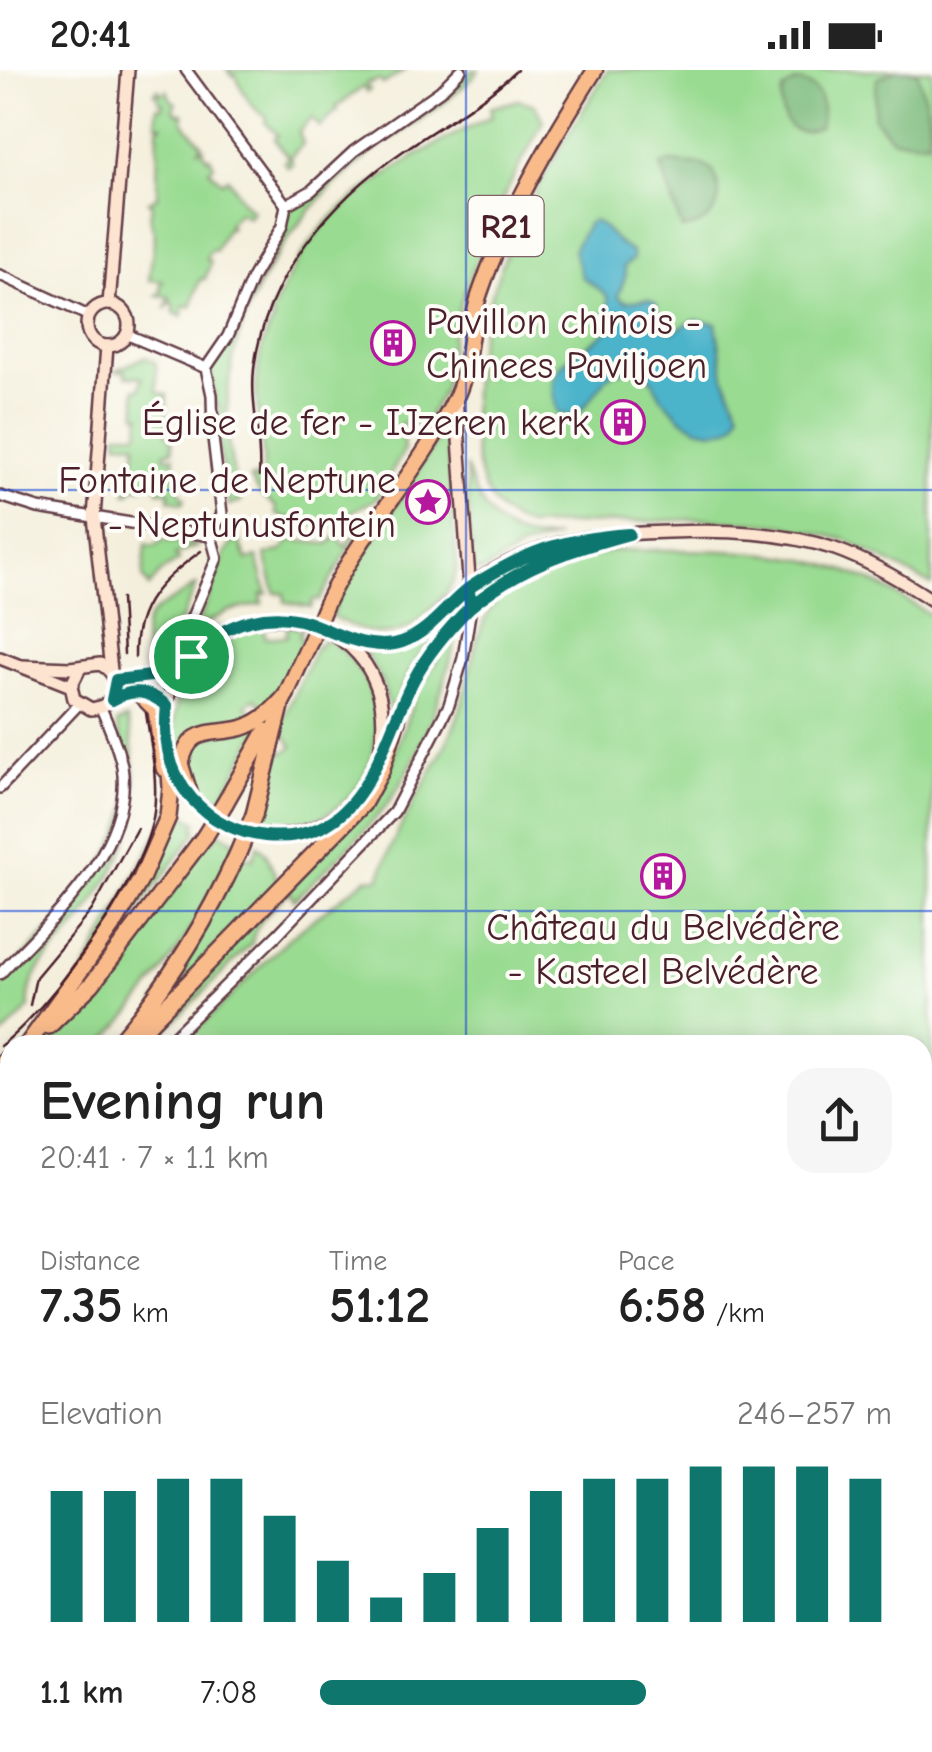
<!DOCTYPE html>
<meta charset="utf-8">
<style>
:root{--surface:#fff;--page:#f6f6f6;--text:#222;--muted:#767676;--accent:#0f766e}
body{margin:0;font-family:"Comic Neue",sans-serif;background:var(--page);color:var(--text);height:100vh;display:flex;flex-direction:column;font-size:38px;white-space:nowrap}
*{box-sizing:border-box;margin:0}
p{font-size:32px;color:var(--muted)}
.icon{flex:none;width:55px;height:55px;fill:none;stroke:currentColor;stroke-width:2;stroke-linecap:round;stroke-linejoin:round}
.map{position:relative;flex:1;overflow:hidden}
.details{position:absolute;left:0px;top:965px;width:932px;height:718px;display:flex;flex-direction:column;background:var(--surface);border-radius:30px 30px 0 0;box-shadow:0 5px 25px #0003}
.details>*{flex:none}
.pin{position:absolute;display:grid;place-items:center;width:85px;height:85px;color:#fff;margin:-42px;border:5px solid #fff;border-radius:50%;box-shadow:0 2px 10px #0007}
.round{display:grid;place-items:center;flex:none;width:105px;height:105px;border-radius:30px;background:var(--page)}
.overview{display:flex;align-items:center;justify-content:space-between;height:170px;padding:0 40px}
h1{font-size:55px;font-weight:600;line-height:75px}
.stats{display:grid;grid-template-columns:repeat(3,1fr);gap:15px;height:170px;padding:10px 40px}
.stats div{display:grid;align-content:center}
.stats b{font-size:50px;font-weight:600}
.stats small{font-size:28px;font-weight:400}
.stats p{font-size:28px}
.chart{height:280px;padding:20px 40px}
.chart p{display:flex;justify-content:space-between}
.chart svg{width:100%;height:180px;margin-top:10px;stroke:var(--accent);stroke-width:6}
ul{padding:0 40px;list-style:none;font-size:32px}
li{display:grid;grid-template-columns:160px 120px 1fr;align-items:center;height:75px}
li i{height:25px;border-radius:12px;background:var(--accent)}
.status{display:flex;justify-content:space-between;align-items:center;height:70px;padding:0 50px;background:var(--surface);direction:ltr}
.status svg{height:28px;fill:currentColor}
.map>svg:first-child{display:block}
</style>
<div class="status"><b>20:41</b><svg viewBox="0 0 49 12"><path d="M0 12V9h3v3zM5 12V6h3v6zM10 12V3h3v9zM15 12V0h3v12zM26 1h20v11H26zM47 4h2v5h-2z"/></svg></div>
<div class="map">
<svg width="932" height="1682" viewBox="0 0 932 1682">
<rect width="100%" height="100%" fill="#fdfcf7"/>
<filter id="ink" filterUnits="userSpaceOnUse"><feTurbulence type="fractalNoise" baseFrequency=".01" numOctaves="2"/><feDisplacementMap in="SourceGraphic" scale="20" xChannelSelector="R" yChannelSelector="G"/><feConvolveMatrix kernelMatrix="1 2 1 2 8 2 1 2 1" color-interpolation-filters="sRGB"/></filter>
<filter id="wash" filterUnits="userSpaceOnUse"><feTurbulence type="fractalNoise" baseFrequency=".0048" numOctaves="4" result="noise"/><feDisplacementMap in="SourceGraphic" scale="40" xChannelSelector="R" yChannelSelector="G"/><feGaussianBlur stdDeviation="2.25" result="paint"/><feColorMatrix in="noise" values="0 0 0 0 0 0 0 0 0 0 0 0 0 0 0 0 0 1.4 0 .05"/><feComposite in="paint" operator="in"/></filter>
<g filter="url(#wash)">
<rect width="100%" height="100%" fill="#f4efdc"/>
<g fill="#9adb92" stroke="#727d5e" stroke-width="2.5">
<path d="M227,0h178l-22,14 -4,-5 -7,4 -3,-2 -3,3 4,6 -3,2 -4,-5 -27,20 1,3 -17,17 -8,-9 -13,14 4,12 -12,12 1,8 -4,3 -4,-5 5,-4 -15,-19 4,-4 -13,-13 2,-5c-19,-10 -24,-27 -32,-42l-3,1z"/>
<path d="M472,0h7c-29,36 -78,58 -114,88 -76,60 -137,154 -138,254 -1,31 6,60 14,90l-12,3 -9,-54 -1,-46 -4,-1 -5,-36 27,-39 11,-28 34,-62 9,-34 31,-15 36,-32 94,-68z"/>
<path d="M608,0h324v515l-86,-45 -63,-15 -75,-6 -180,7c-35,-9 -49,-42 -53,-75 -18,-142 61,-266 133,-381z"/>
<path d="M158,19l3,5 6,-4 4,10 5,3 -3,6 4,5h6v8l19,22 -3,5 5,-1 -1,4 5,7 2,-2 4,9 -5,4 13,12 6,-4 16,25 8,7 -4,7 -9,-5 -11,12 3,3 -5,2 -11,22 -4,-1 -5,9 5,3 -6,17h-5l-9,28 -7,-2 -2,12 -8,-4v-9l-3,-2 -6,7 5,-12 -13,-2 5,-3 -2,-4 3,-7 -14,-1 6,-45 -5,-16 2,-14 -3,-4 8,-3 1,-70 4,-3 -6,-2 1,-16h5l1,-4 -5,-2v-6l-4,-1z"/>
<path d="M519,30l16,5 8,16 -41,79 -35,83 -14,46 -9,61 -21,35 -21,-2 2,28 -28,48 -34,18 -1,6c-23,5 -43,1 -65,-9v-7l-14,-11 -12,-18 12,-1c4,-20 -1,-36 -3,-56 -5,-34 -3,-71 15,-101l-3,-5c14,-33 31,-67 56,-93 44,-44 110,-80 165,-106l-2,-8z"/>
<path d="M145,287l11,6 1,29 10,3 -2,36 7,9 1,10 -9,2 1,5 9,-1 2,30 9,13 -3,4 -13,-4 1,-8h-12v-6l-16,-1 -1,4 -6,-1 -7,7 -3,-1c7,-8 12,-41 11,-50l-18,-1v-9h20l3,-18 -4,-1 -2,-25h5l2,-12 -16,-1v-5h-11z"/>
<path d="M446,364l11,132c-2,19 -12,28 -24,41 -34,37 -60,32 -101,9l8,-25 100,-155z"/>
<path d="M466,396c14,46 39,80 91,71l-35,11 -41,24 -8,-3z"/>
<path d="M353,464l3,2 -37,65 -5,-2 -3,8 -26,-5 -1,-9h-9l-10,-38 18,-5 7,-10 38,4 9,-8 8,11z"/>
<path d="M164,470l33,6 -22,9 4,5 -19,13 -11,14 -6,-10 3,-33 7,2z"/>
<path d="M239,470l8,20 10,-3 10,37 -6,1 1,9 -33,7 -32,17 27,-73 8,-12z"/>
<path d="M616,480c80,1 164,-5 240,25 27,10 52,26 76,41v791l-9,1 -1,-363h-740l107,-107 77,-59 14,-1c16,-59 59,-107 79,-165 12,-36 14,-86 39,-114 30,-32 77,-39 118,-49z"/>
<path d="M197,514l-27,60 -22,17c-14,-53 13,-50 49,-77z"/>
<path d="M444,552l-31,43 -22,49 -9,-33 -18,-30c39,3 52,-9 80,-29z"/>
<path d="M287,556l15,3 -3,8 4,2 -25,57 -11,15 -12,-13 -9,7 11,14 -30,8 -50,29c-13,-66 18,-118 87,-129l1,11 22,-2z"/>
<path d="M453,566l3,2c-11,51 -41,135 -76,175 -26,31 -57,59 -86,87l-4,-9c-13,12 -37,34 -38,52l-101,102h-18l239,-244 13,-21 33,-91z"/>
<path d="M324,567c94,59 53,196 -59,192l3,-8 -10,-4 16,-75 10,11 9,-7 -14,-18 38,-83 3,1z"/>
<path d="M127,649c4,11 5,25 6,37 9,69 -11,108 -51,163 -21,29 -57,50 -53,89l-29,30v-57c45,-47 127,-121 129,-190 1,-25 -9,-44 -12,-68z"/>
<path d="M262,653l-41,77 -8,-4 -5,7 -14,-13 -9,-29 14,-22z"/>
<path d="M174,732l12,14 11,6 -3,6 3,3 -116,155 -3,-3z"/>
<path d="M218,762l17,10c-32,77 -76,143 -134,203h-58l23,-17 58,-65 14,-28 71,-97 4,2z"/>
<path d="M258,775l8,8 12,29 -119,124 -4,-3 88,-148 10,4z"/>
<path d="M0,1193h10v479h335l1,10h-346z"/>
<path d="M932,1363v250l-10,-5v-244z"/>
<path d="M923,1620l9,5v57h-144l-21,-9 155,-1z"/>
</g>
<g fill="#7bbb7c" stroke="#626d54" stroke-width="2.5">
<path d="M896,0l21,1c7,23 15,47 11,71l-36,-3 -18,-21 3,-39z"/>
<path d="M795,12c27,1 30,22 25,45 -29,16 -45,-12 -36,-38z"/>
<path d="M671,92l32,3 10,6c14,31 1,53 -31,58l-21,-64z"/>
<path d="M577,1673l4,9h-202v-10z"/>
</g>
<path fill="#4cb4ca" stroke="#4b6a7a" stroke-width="2.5" d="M594,151c12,5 20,23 38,31l1,7 -9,7 2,9 -8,21 8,6 22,-3 8,4 4,22 13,7 21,-12 22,3 8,53 16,36 -4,10 -8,6 -16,3 -15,-3 -16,-10 -20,-21 -11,-20 -18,-8 -22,5 -29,37 -8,5 -15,-3c-18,-56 22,-55 51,-84l-3,-17 3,-11 -3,-7 -24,-17 -9,-27 15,-27z"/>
</g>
<g filter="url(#ink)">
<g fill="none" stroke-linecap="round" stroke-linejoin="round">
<g stroke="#643e46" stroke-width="14">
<g id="street">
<path d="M186,0l100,135"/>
<path d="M0,205l89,41"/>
<path d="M126,264l80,34"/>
<path d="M0,426l38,12 173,28"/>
<path d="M211,466l11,-22 -9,-76 -1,-43 -6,-27 22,-32 24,-58 30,-52 4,-21 25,-14 43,-40 86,-60 21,-21"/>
<path d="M191,586l-4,-27 30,-71 -6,-22"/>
<path d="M0,718l79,-84"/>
<path d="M0,904c50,-54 135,-127 122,-208 -4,-20 -13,-39 -21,-58"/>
<path d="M165,975l112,-110 117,-123 55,-107 14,-47 8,-51"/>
<path d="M0,1140l10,-10"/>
<path d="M684,1682l26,-3 31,3"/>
</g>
</g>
<g stroke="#643e46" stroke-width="16">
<g id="secondary">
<path d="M109,234l19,-234"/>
<circle cx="108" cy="255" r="21"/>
<path d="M107,276l-13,171 17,153"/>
<path d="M456,327l15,210"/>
<path d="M624,464c69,-4 145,-7 211,15 34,12 66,31 97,51"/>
<path d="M343,567c21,6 40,12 61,4 21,-8 32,-25 48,-40 39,-36 96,-61 149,-65"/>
<path d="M0,588l71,28"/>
<path d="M22,596l48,2 30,-4c25,13 19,42 -9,45l-17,-10 -3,-13 9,-18"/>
<path d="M116,610l52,-7 15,-9"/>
<path d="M112,630c22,-13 37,-9 55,6"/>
<path d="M395,654c45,-123 116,-157 234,-190"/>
<path d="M166,668c-15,-164 246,-158 214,15"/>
<path d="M187,722c47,60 136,57 179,-6"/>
<path d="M922,1613l10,6"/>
<path d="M752,1682l2,-10"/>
</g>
</g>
<g stroke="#643e46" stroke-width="19">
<g id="primary">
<path d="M326,534c35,-74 94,-133 130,-207 15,-31 12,-70 24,-104 27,-79 70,-152 115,-223"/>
<path d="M283,631l27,-59"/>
<path d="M191,727l-10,-32c8,-41 32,-29 61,-37 19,-6 32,-19 45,-34"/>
</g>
</g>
<g stroke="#643e46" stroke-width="20">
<g id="highway">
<path d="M137,621l19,19 8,58"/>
<path d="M225,733l41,-72"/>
<path d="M254,745l27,-109"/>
<path d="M49,956l43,-42 113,-148"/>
<path d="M27,975l89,-124 25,-42 27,-62 3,-29 -2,-33"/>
<path d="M116,975c51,-58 90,-122 122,-192"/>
<path d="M128,975l235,-241 18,-33 16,-51"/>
<path d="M0,994l10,-7"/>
<path d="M0,1086l10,-9"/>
</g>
</g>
<use href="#street" stroke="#fff" stroke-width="9"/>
<use href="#secondary" stroke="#fde4d1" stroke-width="11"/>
<use href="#primary" stroke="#fabb8b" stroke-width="14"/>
<use href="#highway" stroke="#fabb8b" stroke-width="15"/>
<g stroke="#4a1f2b" stroke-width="2.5">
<path d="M259,406c3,-36 -9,-70 -5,-107 11,-92 77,-169 152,-220 38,-26 77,-47 111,-79"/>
<path d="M121,529l3,55"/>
<path d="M135,587c-1,-53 27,-77 66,-106"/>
<path d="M30,935l6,-28 56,-67 45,-82"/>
<path d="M0,976c51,-38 146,-170 154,-234 4,-33 -3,-66 -8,-99"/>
<path d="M733,1672l11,10"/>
</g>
<g stroke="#643e46" stroke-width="19" stroke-linecap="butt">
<path id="primary-bridge" d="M310,572l16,-38"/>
</g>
<g stroke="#643e46" stroke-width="20" stroke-linecap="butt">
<g id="highway-bridge">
<path d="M205,766l20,-33"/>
<path d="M238,783l16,-38"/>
</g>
</g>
<use href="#primary-bridge" stroke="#fabb8b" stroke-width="14"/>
<use href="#highway-bridge" stroke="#fabb8b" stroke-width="15"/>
</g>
</g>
<g fill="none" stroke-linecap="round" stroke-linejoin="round" filter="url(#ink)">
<g stroke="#fff" stroke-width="20">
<path id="route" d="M191,586l-23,18 -52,6 -4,20c22,-13 37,-9 55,6 -4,34 2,67 25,93 19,21 45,34 73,37 102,9 114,-91 149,-157 15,-28 34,-50 56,-72l-1,-19c57,-37 92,-49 160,-54 -62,17 -108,31 -159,73l-1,-19c-22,17 -39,44 -67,54 -27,9 -57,-4 -82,-15 -46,-21 -95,-6 -129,29"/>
</g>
<use href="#route" stroke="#0f766e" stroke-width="12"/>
</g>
<path fill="none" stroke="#1d4ed8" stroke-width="2.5" stroke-opacity="0.55" d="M466,0v975M0,420h932M0,841h932M0,1262h10M922,1262h10M466,1672v10"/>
<defs>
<g id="building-ring" transform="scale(2.25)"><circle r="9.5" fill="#fdfcf7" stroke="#b5179e" stroke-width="1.5"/><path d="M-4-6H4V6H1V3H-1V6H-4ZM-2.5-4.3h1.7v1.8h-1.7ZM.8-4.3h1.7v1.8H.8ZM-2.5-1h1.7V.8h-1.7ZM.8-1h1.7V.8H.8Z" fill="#b5179e"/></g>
<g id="sight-ring" transform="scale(2.25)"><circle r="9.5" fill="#fdfcf7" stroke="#b5179e" stroke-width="1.5"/><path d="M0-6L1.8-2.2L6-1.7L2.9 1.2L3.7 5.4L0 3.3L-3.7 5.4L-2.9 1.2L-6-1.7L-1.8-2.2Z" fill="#b5179e"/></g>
</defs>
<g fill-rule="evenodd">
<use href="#building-ring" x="393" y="273"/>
<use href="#building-ring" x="623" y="352"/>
<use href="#sight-ring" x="428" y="432"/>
<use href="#building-ring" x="663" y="806"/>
</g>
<g text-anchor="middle" stroke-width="8" stroke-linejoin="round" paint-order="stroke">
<rect fill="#fdfcf7" stroke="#806168" stroke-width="2.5" x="468.5" y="126" width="75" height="60" rx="8"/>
<g font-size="35" font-weight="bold" fill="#4a1f2b">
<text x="506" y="168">R21</text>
</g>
<g font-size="38" fill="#4a1f2b" stroke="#fdfcf7" text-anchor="end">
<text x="426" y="264" text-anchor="start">Pavillon chinois -<tspan x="426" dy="44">Chinees Paviljoen</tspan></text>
<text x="590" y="365">Église de fer - IJzeren kerk</text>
<text x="396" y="423">Fontaine de Neptune<tspan x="396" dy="44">- Neptunusfontein</tspan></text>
<text x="663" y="870" text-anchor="middle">Château du Belvédère<tspan x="663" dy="44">- Kasteel Belvédère</tspan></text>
</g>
</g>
</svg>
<div class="pin" style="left:191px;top:586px;background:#1e9e55"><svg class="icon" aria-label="arrive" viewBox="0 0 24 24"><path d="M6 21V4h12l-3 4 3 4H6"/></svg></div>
<section class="details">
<div class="overview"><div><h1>Evening run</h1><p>20:41 · 7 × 1.1 km</p></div><a class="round"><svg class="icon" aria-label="share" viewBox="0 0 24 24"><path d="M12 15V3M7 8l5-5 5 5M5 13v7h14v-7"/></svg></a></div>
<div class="stats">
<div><p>Distance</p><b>7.35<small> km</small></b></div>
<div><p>Time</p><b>51:12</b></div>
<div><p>Pace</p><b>6:58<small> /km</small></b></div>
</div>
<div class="chart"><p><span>Elevation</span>246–257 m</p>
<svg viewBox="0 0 160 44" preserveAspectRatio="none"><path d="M5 44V12M15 44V12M25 44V9M35 44V9M45 44V18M55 44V29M65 44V38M75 44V32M85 44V21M95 44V12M105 44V9M115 44V9M125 44V6M135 44V6M145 44V6M155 44V9"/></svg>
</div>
<ul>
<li><b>1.1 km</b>7:08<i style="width:57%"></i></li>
</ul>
</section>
</div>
